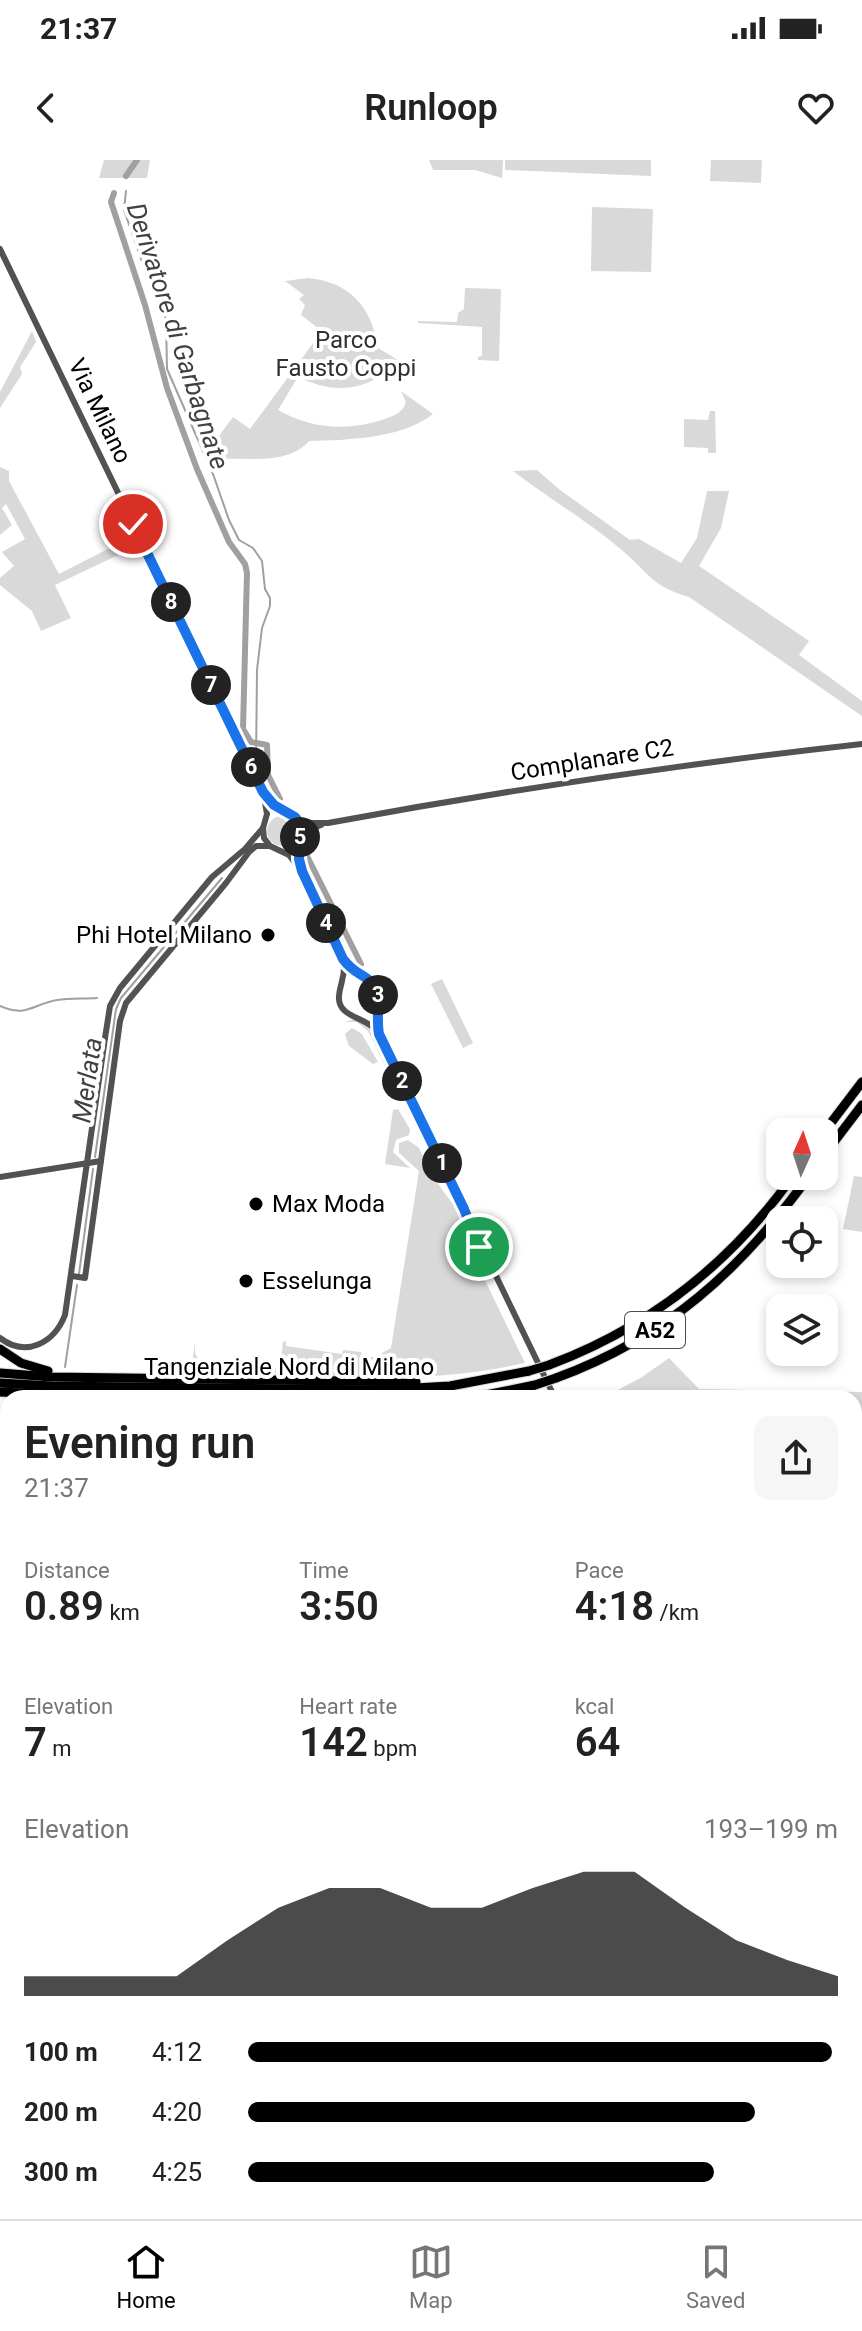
<!DOCTYPE html>
<meta charset="utf-8">
<style>
:root{--surface:#fff;--page:#f6f6f6;--text:#222;--muted:#767676;--line:#e0e0e0;--accent:#000}
body{margin:0;font-family:Roboto,sans-serif;background:var(--page);color:var(--text);height:100vh;display:flex;flex-direction:column;font-size:30px;white-space:nowrap}
*{box-sizing:border-box;margin:0}
p{font-size:26px;color:var(--muted)}
.icon{flex:none;width:44px;height:44px;fill:none;stroke:currentColor;stroke-width:2;stroke-linecap:round;stroke-linejoin:round}
.map{position:relative;flex:1;overflow:hidden}
.drawer{position:absolute;left:0px;top:1230px;width:862px;height:830px;display:flex;flex-direction:column;background:var(--surface);border-radius:24px 24px 0 0;box-shadow:0 4px 12px #0003}
.drawer>*{flex:none}
.needle{width:52px;rotate:3deg}
.controls{position:absolute;left:766px;top:958px;display:grid;gap:16px}
.controls a{display:grid;place-items:center;width:72px;height:72px;border-radius:16px;background:var(--surface);box-shadow:0 4px 12px #0003;font-size:40px}
.pin{position:absolute;display:grid;place-items:center;width:68px;height:68px;color:#fff;margin:-34px;border:4px solid #fff;border-radius:50%;box-shadow:0 2px 8px #0007}
.km{position:absolute;width:40px;height:40px;margin:-20px;border-radius:50%;background:#222;color:#fff;font-size:22px;line-height:40px;text-align:center}
.round{display:grid;place-items:center;flex:none;width:84px;height:84px;border-radius:16px;background:var(--page)}
.head{display:flex;align-items:center;justify-content:space-between;height:136px;padding:0 24px}
h1{font-size:44px;font-weight:600;line-height:60px}
.stats{display:grid;grid-template-columns:repeat(3,1fr);gap:12px;height:136px;padding:8px 24px}
.stats div{display:grid;align-content:center}
.stats b{font-size:40px;font-weight:600}
.stats small{font-size:22px;font-weight:400}
.stats p{font-size:22px}
.chart{height:224px;padding:16px 24px}
.chart p{display:flex;justify-content:space-between}
.chart svg{width:100%;height:144px;margin-top:8px;fill:var(--accent);opacity:.7}
ul{padding:0 24px;list-style:none;font-size:26px}
li{display:grid;grid-template-columns:128px 96px 1fr;align-items:center;height:60px}
li i{height:20px;border-radius:10px;background:var(--accent)}
.status{display:flex;justify-content:space-between;align-items:center;height:56px;padding:0 40px;background:var(--surface);direction:ltr}
.status svg{height:22px;fill:currentColor}
header{display:flex;justify-content:space-between;align-items:center;height:104px;padding:0 24px;background:var(--surface);font-size:36px;font-weight:600}
.tabs{display:flex;justify-content:space-around;align-items:center;height:112px;border-top:2px solid var(--line);background:var(--surface);font-size:22px;color:var(--muted)}
.tabs a{display:grid;justify-items:center;gap:4px}
.tabs .selected{color:var(--accent)}
.map>svg:first-child{display:block}
</style>
<div class="status"><b>21:37</b><svg viewBox="0 0 49 12"><path d="M0 12V9h3v3zM5 12V6h3v6zM10 12V3h3v9zM15 12V0h3v12zM26 1h20v11H26zM47 4h2v5h-2z"/></svg></div>
<header><svg class="icon" aria-label="back" viewBox="0 0 24 24"><path d="M15 5l-7 7 7 7"/></svg>Runloop<svg class="icon" aria-label="heart" viewBox="0 0 24 24"><path d="M12 20l-8-8c-3-5 5-10 8-4 3-6 11-1 8 4z"/></svg></header>
<div class="map">
<svg width="862" height="2059" viewBox="0 0 862 2059">
<rect width="100%" height="100%" fill="#fff"/>
<g fill="#d9d9d9">
<path d="M104,0h46l-3,18h-48z"/>
<path d="M429,0h74l-1,18 -27,-8h-42z"/>
<path d="M505,0h146v16l-146,-6z"/>
<path d="M711,0h51l-1,23 -51,-2z"/>
<path d="M592,47l61,2 -2,63 -60,-1z"/>
<path d="M308,118c42,4 64,29 70,70l20,12 1,14 -4,5c-14,-5 -24,4 -38,7 -21,5 -40,0 -59,-9l-20,33c34,19 68,21 104,10 11,-4 21,-7 24,-18l-5,-11 32,23c-32,25 -86,26 -124,27 -19,23 -59,17 -87,18l-9,-15 20,-27 17,12 72,-98 -21,-16 4,-10 -6,-6 5,-4 -19,-14z"/>
<path d="M465,128l36,1 -2,72 -21,-1v-3l4,-1v-29l-64,-4v-2l39,1 1,-9 6,-4z"/>
<path d="M32,171l4,11 -16,25 2,7 -22,34v-16z"/>
<path d="M710,251h5l1,42h-8v-5l-24,-1v-28l24,1z"/>
<path d="M0,307l9,4v10l50,93 72,-37 4,10 -80,38 16,33 -30,13 -9,-20 -32,-26v-7l14,-12 -12,-14 23,-13 -19,-35 -4,4 10,17 -12,10z"/>
<path d="M537,310l23,20 70,50 9,-1 42,24 16,-25 10,-47h22l-8,37 -22,38 110,75 -10,14 63,46v15l-173,-119c-38,-11 -38,-22 -65,-45 -34,-30 -75,-53 -111,-81z"/>
<circle cx="282" cy="671" r="15"/>
<path d="M442,819l31,64 -10,5 -32,-64z"/>
<path d="M355,859l12,6 9,14 70,146 -5,-7 -73,-147 -11,-9h-12z"/>
<path d="M352,868l10,6 16,28 -5,2 -24,-18 -4,-12z"/>
<path d="M398,949l12,20 -1,6 -13,5 -3,12 17,16 -25,-4 8,-54z"/>
<path d="M408,980l11,8 14,29 22,30 13,28 -4,2 61,126c-109,25 -220,11 -331,8l-1,-14 2,-15v11l4,8 57,8 2,-4 22,3 3,-26 3,-1v5l56,8 1,-4 18,2 1,5h19l1,-4 9,-5 28,-177 -20,-18v-10z"/>
<path d="M854,1016l8,1v55l-19,-3z"/>
<path d="M669,1198l30,31 163,3v63h-8v-57h-251l39,-21z"/>
<path d="M854,1700l8,1v62l-8,5z"/>
<path d="M621,2052h208l5,7h-208z"/>
</g>
<g fill="none" stroke-linecap="round" stroke-linejoin="round">
<g stroke="#a0a0a0" stroke-width="2">
<path d="M126,31l-2,19 22,63 20,46 1,50 46,105 16,46 10,20 14,8 9,13 3,28 5,9v8l-8,22 -5,42 -1,94"/>
<path d="M0,846c26,12 33,-2 57,-6 13,-2 27,-1 40,-2"/>
<path d="M95,997l21,-148 5,-11 101,-120"/>
<path d="M79,1114l14,-105"/>
<path d="M65,1207l12,-82"/>
<path d="M854,1887l8,17"/>
<path d="M365,2052l11,7"/>
<path d="M268,2059l12,-7"/>
</g>
<g stroke="#a0a0a0" stroke-width="6">
<path d="M126,16l11,-16"/>
<path d="M114,33l-3,9 34,103 22,83 30,81 32,73 16,22 2,9 -4,156 8,13 16,3 1,30 12,24"/>
<path d="M307,696l54,108"/>
</g>
<g stroke="#dbdbdb" stroke-width="10">
<g id="major">
<path d="M0,1304l8,4"/>
<path d="M0,1315l8,4"/>
<path d="M854,1859l8,17"/>
</g>
</g>
<g stroke="#dbdbdb" stroke-width="11">
<g id="highway">
<path d="M824,972l38,-50"/>
<path d="M824,995l38,-50"/>
<path d="M0,1189l21,14 27,8"/>
<path d="M549,1205c102,-38 181,-101 244,-189"/>
<path d="M0,1213l51,4 365,5"/>
<path d="M556,1218c110,-40 185,-108 253,-202"/>
<path d="M0,1223l52,3 328,4 70,-4 79,-15"/>
<path d="M0,1232l136,6"/>
<path d="M471,1238l64,-13"/>
<path d="M0,1651l8,7"/>
<path d="M0,1669l8,7"/>
<path d="M424,2052l8,7"/>
<path d="M437,2052l8,7"/>
<path d="M458,2052l8,7"/>
<path d="M471,2052l8,7"/>
</g>
</g>
<g stroke="#525252" stroke-width="6">
<path d="M0,89l263,543 4,22 -4,14 1,10 6,8 19,9 13,16 41,88c12,16 20,15 30,25 8,9 3,36 6,50l176,364"/>
<path d="M265,635l14,14 16,8 5,7 -1,26 2,19"/>
<path d="M298,660l13,3h17c178,-33 355,-59 534,-79"/>
<path d="M301,673l20,-8"/>
<path d="M344,803c1,15 -4,20 -5,33 -2,21 26,21 37,34"/>
<path d="M0,1017l101,-16"/>
<path d="M72,1116l13,2 35,-257 6,-18 100,-120 23,-31 7,-6h13"/>
<path d="M0,1178c26,20 54,5 65,-23l40,-277 5,-32 10,-18 92,-111 33,-28 18,-21"/>
<path d="M0,1895l8,-5"/>
</g>
<use href="#major" stroke="#000" stroke-width="8"/>
<use href="#highway" stroke="#000" stroke-width="9"/>
<g stroke="#dbdbdb" stroke-width="11" stroke-linecap="butt">
<g id="highway-bridge">
<path d="M529,1211l20,-6"/>
<path d="M535,1225l21,-7"/>
</g>
</g>
<use href="#highway-bridge" stroke="#000" stroke-width="9"/>
</g>
<g fill="none" stroke-linecap="round" stroke-linejoin="round">
<g stroke="#fff" stroke-width="16">
<path id="route" d="M133,364l130,268 11,13 21,12 5,7 -1,35 3,12 41,88c12,16 20,14 30,25 8,8 3,36 6,50l85,175 15,38"/>
</g>
<use href="#route" stroke="#1a73e8" stroke-width="10"/>
</g>
<g fill="#000" stroke="#fff" stroke-width="3">
<circle cx="268" cy="775" r="8"/>
<circle cx="256" cy="1044" r="8"/>
<circle cx="246" cy="1121" r="8"/>
</g>
<g text-anchor="middle" stroke-width="8" stroke-linejoin="round" paint-order="stroke">
<rect fill="#fff" stroke="#4c4c4c" stroke-width="2" x="625" y="1152" width="60" height="36" rx="6"/>
<g font-size="22" font-weight="bold" fill="#000">
<text x="655" y="1178">A52</text>
</g>
<g font-size="24" fill="#303030" stroke="#fff">
<text x="346" y="188">Parco<tspan x="346" dy="28">Fausto Coppi</tspan></text>
</g>
<g font-size="24" fill="#000" stroke="#fff">
<text transform="translate(100 251) rotate(64)" y="8">Via Milano</text>
<text transform="translate(592 600) rotate(-9)" y="8">Complanare C2</text>
<text x="289" y="1215">Tangenziale Nord di Milano</text>
</g>
<g font-size="24" fill="#000" stroke="#fff" text-anchor="start">
<text x="252" y="783" text-anchor="end">Phi Hotel Milano</text>
<text x="272" y="1052">Max Moda</text>
<text x="262" y="1129">Esselunga</text>
</g>
<g font-size="26" font-style="italic" fill="#414141" stroke="#fff">
<text transform="translate(178 176) rotate(72)" y="9">Derivatore di Garbagnate</text>
<text transform="translate(87 920) rotate(-82)" y="9">Merlata</text>
</g>
</g>
</svg>
<div class="controls">
<a><svg class="needle" viewBox="-14 -14 28 28"><path d="M0-13l5 13h-10z" fill="#e53935"/><path d="M0 13l5-13h-10z" fill="#767676"/></svg></a>
<a><svg class="icon" aria-label="locate" viewBox="0 0 24 24"><circle cx="12" cy="12" r="6"/><path d="M12 2v4M12 18v4M2 12h4M18 12h4"/></svg></a>
<a><svg class="icon" aria-label="layers" viewBox="0 0 24 24"><path d="M12 4l9 5-9 5-9-5zM3 14l9 5 9-5"/></svg></a>
</div>
<div class="pin" style="left:479px;top:1087px;background:#1e9e55"><svg class="icon" aria-label="arrive" viewBox="0 0 24 24"><path d="M6 21V4h12l-3 4 3 4H6"/></svg></div>
<div class="pin" style="left:133px;top:364px;background:#d93025"><svg class="icon" aria-label="check" viewBox="0 0 24 24"><path d="M5 12l5 5 9-10"/></svg></div>
<b class="km" style="left:442px;top:1003px">1</b>
<b class="km" style="left:402px;top:921px">2</b>
<b class="km" style="left:378px;top:835px">3</b>
<b class="km" style="left:326px;top:763px">4</b>
<b class="km" style="left:300px;top:677px">5</b>
<b class="km" style="left:251px;top:607px">6</b>
<b class="km" style="left:211px;top:525px">7</b>
<b class="km" style="left:171px;top:442px">8</b>
<section class="drawer">
<div class="head"><div><h1>Evening run</h1><p>21:37</p></div><a class="round"><svg class="icon" aria-label="share" viewBox="0 0 24 24"><path d="M12 15V3M7 8l5-5 5 5M5 13v7h14v-7"/></svg></a></div>
<div class="stats">
<div><p>Distance</p><b>0.89<small> km</small></b></div>
<div><p>Time</p><b>3:50</b></div>
<div><p>Pace</p><b>4:18<small> /km</small></b></div>
</div>
<div class="stats">
<div><p>Elevation</p><b>7<small> m</small></b></div>
<div><p>Heart rate</p><b>142<small> bpm</small></b></div>
<div><p>kcal</p><b>64</b></div>
</div>
<div class="chart"><p><span>Elevation</span>193–199 m</p>
<svg viewBox="0 0 160 44" preserveAspectRatio="none"><path d="M0 44V38L10 38L20 38L30 38L40 27L50 17L60 11L70 11L80 17L90 17L100 11L110 6L120 6L130 17L140 27L150 33L160 38V44z"/></svg>
</div>
<ul>
<li><b>100 m</b>4:12<i style="width:99%"></i></li>
<li><b>200 m</b>4:20<i style="width:86%"></i></li>
<li><b>300 m</b>4:25<i style="width:79%"></i></li>
</ul>
</section>
</div>
<nav class="tabs">
<a class="selected"><svg class="icon" aria-label="home" viewBox="0 0 24 24"><path d="M3 11l9-7 9 7M6 9v11h12V9"/></svg>Home</a>
<a><svg class="icon" aria-label="map" viewBox="0 0 24 24"><path d="M3 6l6-2 6 2 6-2v14l-6 2-6-2-6 2zM9 4v14M15 6v14"/></svg>Map</a>
<a><svg class="icon" aria-label="saved" viewBox="0 0 24 24"><path d="M7 4h10v16l-5-4-5 4z"/></svg>Saved</a>
</nav>
